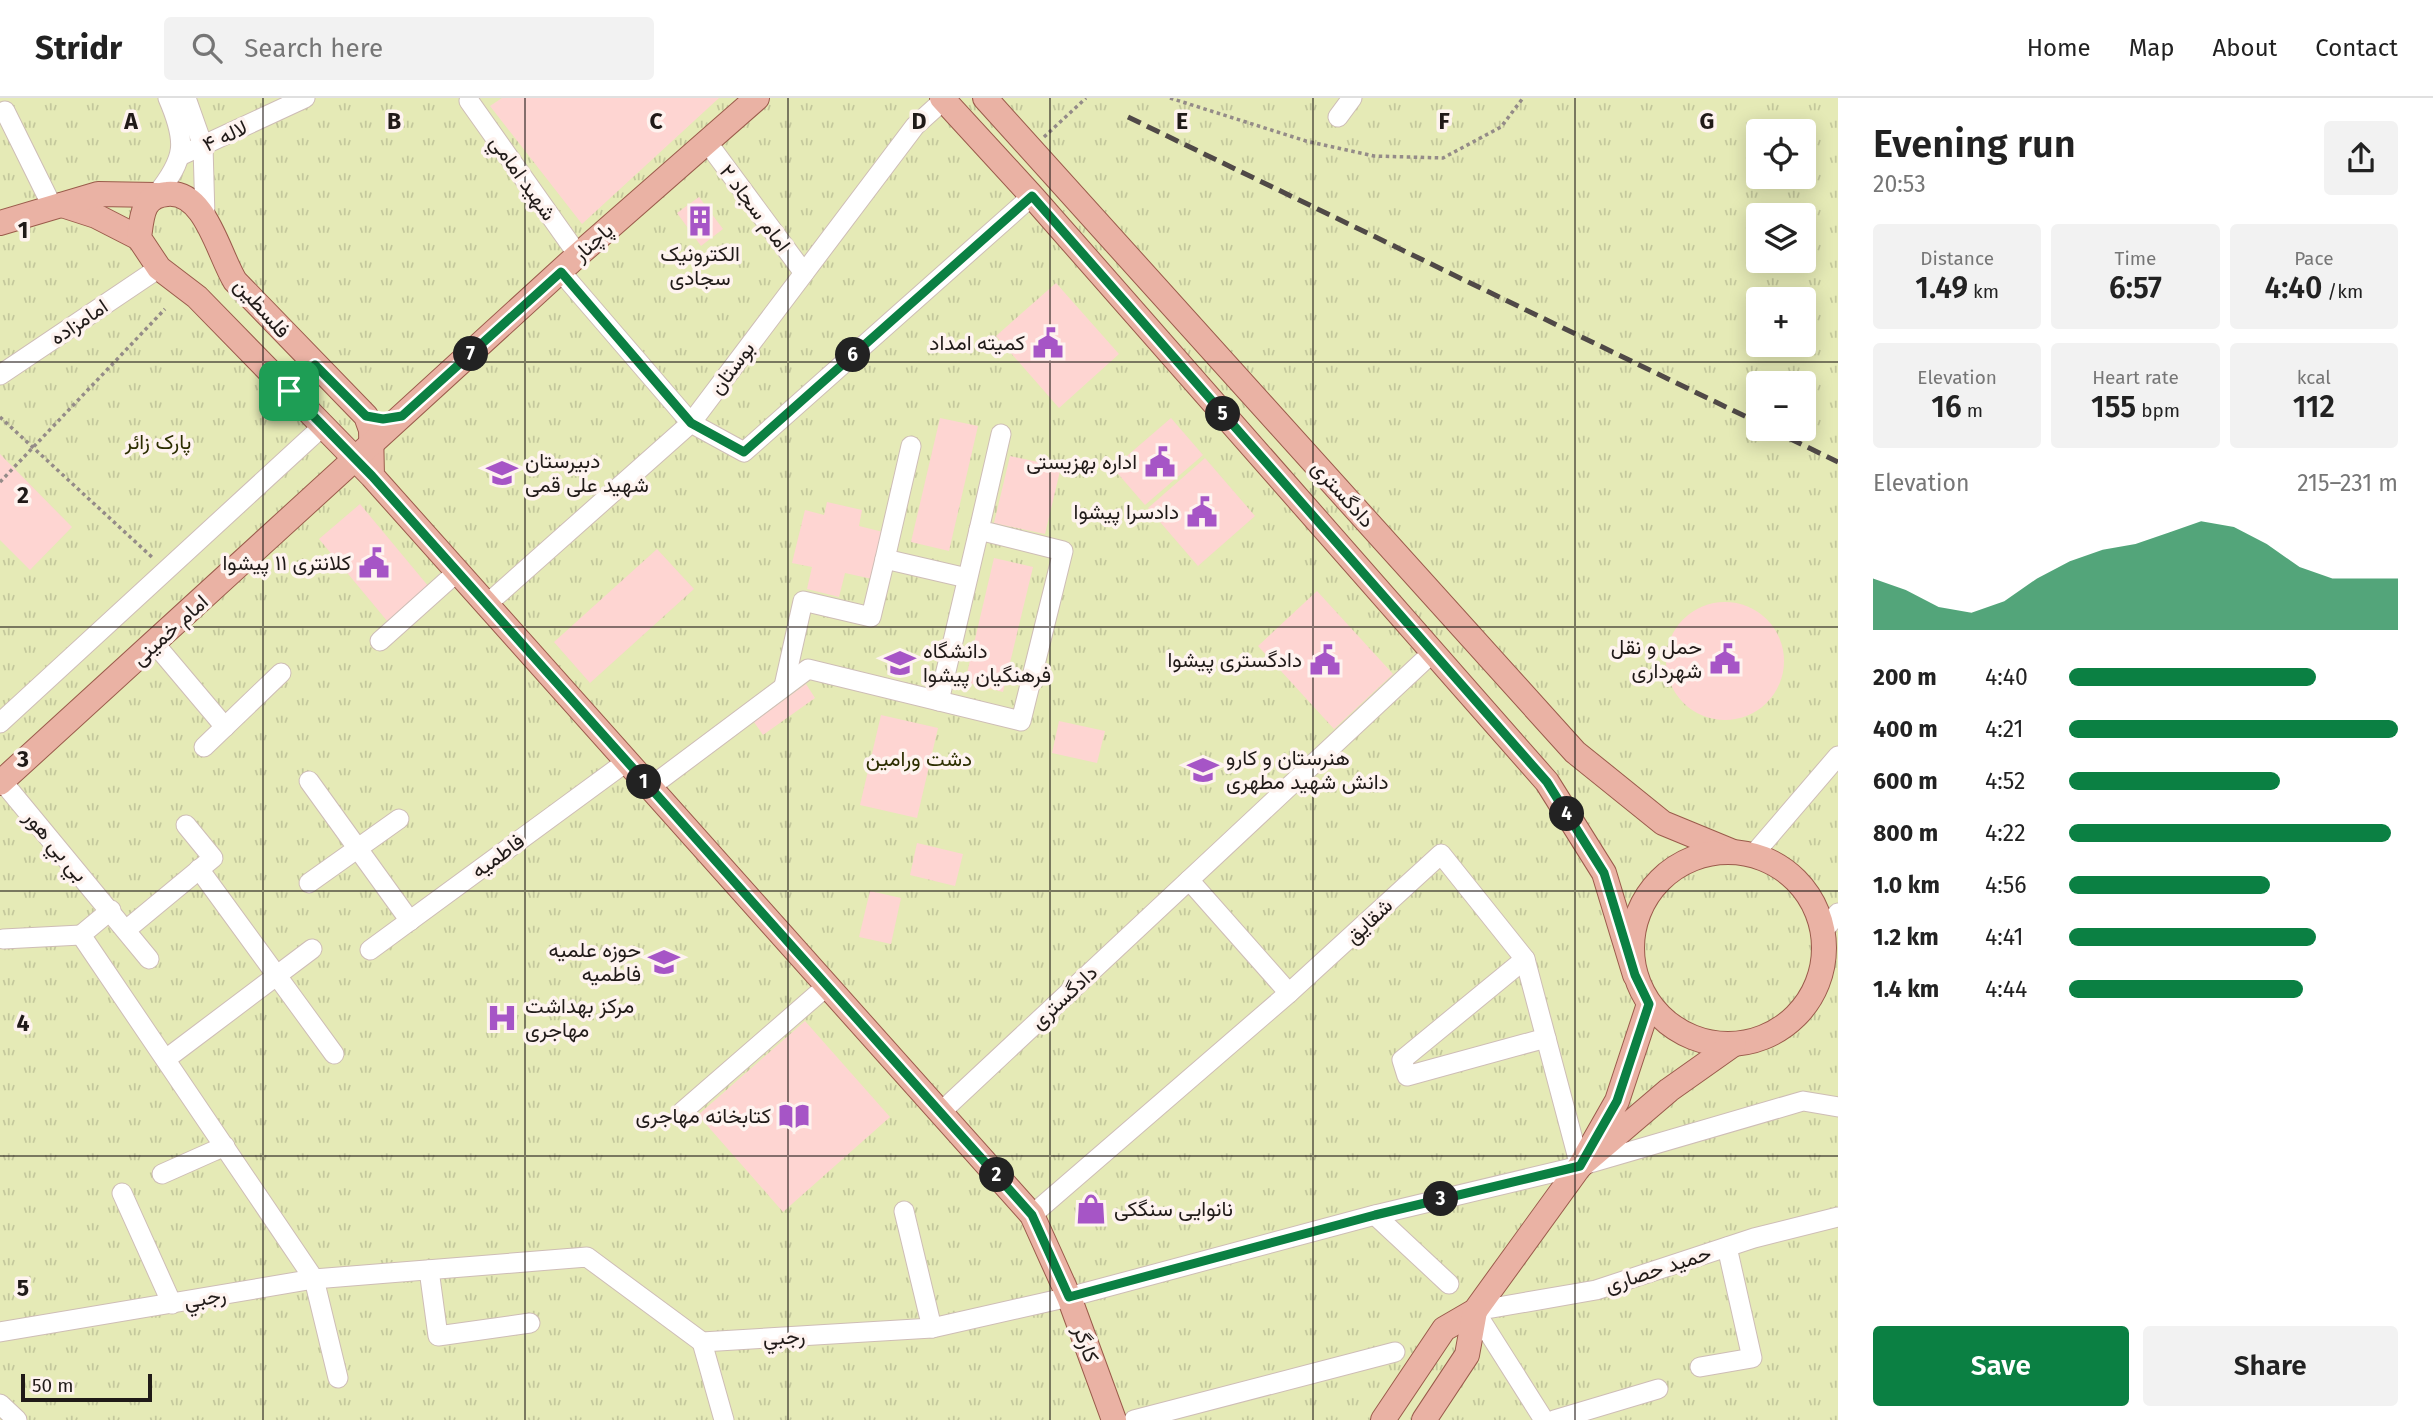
<!DOCTYPE html>
<meta charset="utf-8">
<style>
:root{--surface:#fff;--page:#f2f2f2;--text:#222;--muted:#767676;--line:#e0e0e0;--accent:#0b8043}
body{margin:0;font-family:"Fira Sans",Vazirmatn,sans-serif;background:var(--page);color:var(--text);height:100vh;display:flex;flex-direction:column;font-size:26px;white-space:nowrap}
*{box-sizing:border-box;margin:0}
p{font-size:23px;color:var(--muted)}
.icon{flex:none;width:38px;height:38px;fill:none;stroke:currentColor;stroke-width:2;stroke-linecap:round;stroke-linejoin:round}
.map{position:relative;flex:1;overflow:hidden}
.details{display:flex;flex-direction:column;background:var(--surface);width:595px}
.details>*{flex:none}
.controls{position:absolute;left:1746px;top:21px;display:grid;gap:14px}
.controls a{display:grid;place-items:center;width:70px;height:70px;border-radius:7px;background:var(--surface);box-shadow:0 4px 18px #0003;font-size:35px}
.scale{position:absolute;left:21px;bottom:18px;width:131px;box-sizing:border-box;padding-left:7px;border:4px solid #201a18;border-top:0;font-size:19px;line-height:24px;white-space:nowrap;color:#201a18;-webkit-text-stroke:5px #fef3ef;paint-order:stroke}
.pin{position:absolute;display:grid;place-items:center;width:60px;height:60px;color:#fff;margin:-30px;border-radius:14px;box-shadow:0 4px 10px #0006}
.km{position:absolute;width:35px;height:35px;margin:-18px;border-radius:50%;background:#222;color:#fff;font-size:19px;line-height:35px;text-align:center}
.round{display:grid;place-items:center;flex:none;width:74px;height:74px;border-radius:7px;background:var(--page)}
.overview{display:flex;align-items:center;justify-content:space-between;height:119px;padding:0 35px}
h1{font-size:38px;font-weight:600;line-height:52px}
.metrics{display:grid;grid-template-columns:repeat(3,1fr);gap:10px;height:119px;padding:7px 35px}
.metrics div{display:grid;align-content:center;border-radius:7px;background:var(--page);text-align:center}
.metrics b{font-size:30px;font-weight:600}
.metrics small{font-size:19px;font-weight:400}
.metrics p{font-size:19px}
.chart{height:196px;padding:14px 35px}
.chart p{display:flex;justify-content:space-between}
.chart svg{width:100%;height:126px;margin-top:7px;fill:var(--accent);opacity:.7}
.primary-button{display:flex;gap:14px;margin-top:auto;padding:14px 35px}
.primary-button a{flex:1;height:80px;border-radius:7px;background:var(--accent);color:#fff;font-size:28px;font-weight:600;line-height:80px;text-align:center}
.primary-button a+a{background:var(--page);color:var(--text)}
ul{padding:0 35px;list-style:none;font-size:23px}
li{display:grid;grid-template-columns:112px 84px 1fr;align-items:center;height:52px}
li i{height:18px;border-radius:9px;background:var(--accent)}
header{display:flex;align-items:center;gap:42px;box-sizing:border-box;height:98px;padding:0 35px;background:var(--surface);border-bottom:2px solid var(--line)}
header strong{font-size:33px}
nav{display:flex;gap:38px;margin-inline-start:auto;font-size:24px}
.search{width:490px;height:63px;background:var(--page);display:flex;align-items:center;gap:18px;box-sizing:border-box;padding:0 24px;border-radius:7px;color:var(--muted);font-size:26px}
main{display:flex;flex:1;min-height:0}
.map>svg:first-child{display:block}
</style>
<header>
<strong>Stridr</strong>
<div class="search"><svg class="icon" aria-label="search" viewBox="0 0 24 24"><circle cx="10" cy="10" r="6"/><path d="M15 15l6 6"/></svg>Search here</div>
<nav><a>Home</a><a>Map</a><a>About</a><a>Contact</a></nav>
</header>
<main>
<div class="map">
<svg width="1838" height="1322" viewBox="0 0 1838 1322">
<defs>
<pattern id="park-tufts" width="24" height="20" patternUnits="userSpaceOnUse" patternTransform="scale(1.75)"><rect width="24" height="20" fill="#e5eab6"/><path d="M3 7l-1-3M5 7V3M7 7l1-3M15 17l-1-3M17 17v-4M19 17l1-3" fill="none" stroke="#c4c89c"/></pattern>
</defs>
<rect width="100%" height="100%" fill="#fef3ef"/>
<path fill="url(#park-tufts)" fill-rule="evenodd" d="M0,0h1838v1322h-1838zM1759,33h45v46h-45zM1759,117h45v46h-45zM1759,201h45v46h-45zM1759,285h45v46h-45z"/>
<g fill="#fed5d2">
<path d="M502,0h217l-137,126 -92,-118z"/>
<path d="M699,99l24,32 -22,17 -24,-33z"/>
<path d="M1056,185l63,71 -60,54 -63,-72z"/>
<path d="M940,320l38,8 -29,125 -38,-9z"/>
<path d="M1171,320l32,37 -58,50 -32,-37z"/>
<path d="M0,356l72,73 -42,43 -30,-30z"/>
<path d="M1010,358l51,11 -16,67 -51,-11z"/>
<path d="M1205,360l50,58 -57,50 -50,-58z"/>
<path d="M827,404l35,8 -3,16 24,6 -11,47 -27,-6 -6,24 -32,-8 5,-22 -20,-4 13,-53 19,5z"/>
<path d="M360,406l69,83 -41,35 -69,-83z"/>
<path d="M657,451l37,40 -104,94 -36,-41z"/>
<path d="M994,460l39,9 -30,125 -38,-10z"/>
<path d="M1317,493l76,83 -59,55 -76,-83z"/>
<circle cx="1725" cy="563" r="59"/>
<path d="M806,586l9,14 -52,37 -9,-13z"/>
<path d="M881,617l57,13 -21,90 -57,-13z"/>
<path d="M1059,623l46,10 -8,32 -45,-10z"/>
<path d="M917,745l46,11 -8,32 -45,-11z"/>
<path d="M870,793l31,7 -10,46 -32,-7z"/>
<path d="M805,923l85,96 -107,95 -85,-97z"/>
</g>
<g fill="none" stroke-linecap="round" stroke-linejoin="round">
<g stroke="#cebdb6" stroke-width="21">
<g id="minor">
<path d="M186,0l17,48 2,71"/>
<path d="M469,3l109,154"/>
<path d="M5,13l48,97"/>
<path d="M1338,19l14,-19"/>
<path d="M707,44l97,131"/>
<path d="M182,57l123,-57"/>
<path d="M156,97c30,-37 31,-53 12,-97"/>
<path d="M561,174l130,151 53,29 288,-256"/>
<path d="M0,277l159,-107"/>
<path d="M911,348l-26,113 82,19"/>
<path d="M486,507l205,-182 224,-297 31,-28"/>
<path d="M380,543l77,-69"/>
<path d="M155,546l70,83"/>
<path d="M784,588l19,-85 68,16 14,-58"/>
<path d="M939,603l40,-171"/>
<path d="M0,625l323,-297"/>
<path d="M204,649l77,-74"/>
<path d="M2,683l147,178"/>
<path d="M309,683l101,140"/>
<path d="M649,690l159,-119 213,52 42,-170 -84,-21 22,-96"/>
<path d="M1753,757l85,-99"/>
<path d="M199,771l135,185"/>
<path d="M1189,782l100,113"/>
<path d="M309,785l90,-64"/>
<path d="M111,812l-30,25 233,344 24,99"/>
<path d="M126,832l87,-72 -27,-33"/>
<path d="M1824,832l14,-17"/>
<path d="M3,841l78,-4"/>
<path d="M370,852l256,-188"/>
<path d="M1525,861l-123,101 5,16 139,-38"/>
<path d="M166,961l146,-110"/>
<path d="M942,1013l490,-458"/>
<path d="M682,1014l146,-127"/>
<path d="M162,1076l63,-28"/>
<path d="M122,1095l50,111"/>
<path d="M904,1113l28,117"/>
<path d="M1032,1117l257,-222 152,-139 84,105 55,207"/>
<path d="M1375,1117l74,69"/>
<path d="M429,1172l9,66 92,-13"/>
<path d="M0,1234l314,-53 273,-22 115,85 230,-14 137,-31 306,-82 205,-49 223,-65 35,6"/>
<path d="M702,1244l22,78"/>
<path d="M1700,1269l52,-9 -25,-111"/>
<path d="M0,1306l17,16"/>
<path d="M1134,1322l261,-68"/>
<path d="M1544,1322l-69,-109 121,-21 158,-52 84,-21"/>
<path d="M1554,1322l104,-31"/>
</g>
</g>
<g stroke="#9a5b4b" stroke-width="26">
<g id="major">
<path d="M942,0l90,98 515,586 57,91 31,102"/>
<path d="M985,0l590,654 88,71 68,28"/>
<path d="M62,107l34,11 43,22"/>
<path d="M0,125l98,-29 58,1"/>
<path d="M372,378l-1,-46 -5,-14 -131,-135c-17,-28 -30,-91 -68,-87 -25,2 -25,22 -28,44l20,30 38,29 175,179 660,739 37,82 45,123"/>
<path d="M0,685l578,-528 179,-157"/>
<circle cx="1728" cy="850" r="96"/>
<path d="M1649,906l-32,97 -37,65 89,-76 65,-46"/>
<path d="M1383,1322l61,-91 31,-18 105,-145"/>
<path d="M1424,1322l43,-65 8,-44"/>
</g>
</g>
<g stroke="#948b88" stroke-width="3.5" stroke-dasharray="3.5 3.5" stroke-linecap="butt">
<path d="M1170,0l136,43 68,15 69,2 58,-31 22,-29"/>
<path d="M1044,39l42,-39"/>
<path d="M0,319l154,142"/>
<path d="M0,384l165,-173"/>
</g>
<use href="#minor" stroke="#fff" stroke-width="19"/>
<use href="#major" stroke="#eab2a4" stroke-width="24"/>
<g stroke="#504947" stroke-width="5" stroke-dasharray="14 7" stroke-linecap="butt">
<path d="M1128,19l631,306"/>
<path d="M1770,331l68,33"/>
</g>
</g>
<g fill="none" stroke-linecap="round" stroke-linejoin="round">
<g stroke="#fff" stroke-width="14">
<path id="route" d="M1032,98l515,586 57,91 31,102 14,29 -32,97 -37,65 -205,49 -306,82 -37,-82 -660,-739 -83,-85 26,-26 51,51 17,3 19,-3 159,-144 130,151 53,29z"/>
</g>
<use href="#route" stroke="#0b8043" stroke-width="9"/>
</g>
<path fill="none" stroke="#201a18" stroke-width="2" stroke-opacity="0.55" d="M263,0v1322M525,0v1322M788,0v1322M1050,0v1322M1313,0v1322M1575,0v1322M0,264h1838M0,529h1838M0,793h1838M0,1058h1838"/>
<defs>
<g id="building-bare" transform="scale(2.415)"><path d="M-4-6H4V6H1V3H-1V6H-4ZM-2.5-4.3h1.7v1.8h-1.7ZM.8-4.3h1.7v1.8H.8ZM-2.5-1h1.7V.8h-1.7ZM.8-1h1.7V.8H.8Z" fill="#a655c6" stroke="#fef3ef" stroke-width="2.5" paint-order="stroke"/></g>
<g id="civic-bare" transform="scale(2.415)"><path d="M-.6-6.5H3V-4.5H.6V-3L4-1V1h2V6H-6V1h2V-1L-.6-3ZM-1.2 2.5V6h2.4V2.5Z" fill="#a655c6" stroke="#fef3ef" stroke-width="2.5" paint-order="stroke"/></g>
<g id="school-bare" transform="scale(2.415)"><path d="M0-5L7-2L0 1L-7-2ZM-4 1L0 2.5L4 1V4Q0 6-4 4Z" fill="#a655c6" stroke="#fef3ef" stroke-width="2.5" paint-order="stroke"/></g>
<g id="university-bare" transform="scale(2.415)"><path d="M0-5L7-2L0 1L-7-2ZM-4 1L0 2.5L4 1V4Q0 6-4 4Z" fill="#a655c6" stroke="#fef3ef" stroke-width="2.5" paint-order="stroke"/></g>
<g id="hospital-bare" transform="scale(2.415)"><path d="M-5-5h3v3.5h4V-5h3V5h-3V1.5h-4V5h-3Z" fill="#a655c6" stroke="#fef3ef" stroke-width="2.5" paint-order="stroke"/></g>
<g id="library-bare" transform="scale(2.415)"><path d="M-6-4Q-3-5.5-.7-3.5V5Q-3 3-6 4ZM6-4Q3-5.5 .7-3.5V5Q3 3 6 4Z" fill="#a655c6" stroke="#fef3ef" stroke-width="2.5" paint-order="stroke"/></g>
<g id="shop-bare" transform="scale(2.415)"><path d="M-5-2.5h2.3a2.7 3.5 0 0 1 5.4 0H5L5.5 6h-11ZM-1.5-2.5h3a1.5 2.3 0 0 0-3 0Z" fill="#a655c6" stroke="#fef3ef" stroke-width="2.5" paint-order="stroke"/></g>
</defs>
<g fill-rule="evenodd">
<use href="#building-bare" x="700" y="123"/>
<use href="#civic-bare" x="1048" y="245"/>
<use href="#civic-bare" x="1160" y="364"/>
<use href="#school-bare" x="502" y="375"/>
<use href="#civic-bare" x="1202" y="414"/>
<use href="#civic-bare" x="374" y="465"/>
<use href="#civic-bare" x="1725" y="561"/>
<use href="#civic-bare" x="1325" y="562"/>
<use href="#university-bare" x="900" y="565"/>
<use href="#school-bare" x="1203" y="672"/>
<use href="#university-bare" x="664" y="864"/>
<use href="#hospital-bare" x="502" y="920"/>
<use href="#library-bare" x="794" y="1018"/>
<use href="#shop-bare" x="1091" y="1111"/>
</g>
<g text-anchor="middle" stroke-width="7" stroke-linejoin="round" paint-order="stroke">
<g font-size="21" fill="#201a18" stroke="#fef3ef">
<text transform="translate(225 38) rotate(-25)" y="7">لاله ۴</text>
<text transform="translate(523 80) rotate(55)" y="7">شهيد امامي</text>
<text transform="translate(755 110) rotate(53)" y="7">امام سجاد ۲</text>
<text transform="translate(593 144) rotate(-42)" y="7">پاچنار</text>
<text transform="translate(262 210) rotate(48)" y="7">فلسطین</text>
<text transform="translate(79 224) rotate(-34)" y="7">امامزاده</text>
<text transform="translate(732 270) rotate(-53)" y="7">بوستان</text>
<text transform="translate(1343 396) rotate(48)" y="7">دادگستری</text>
<text transform="translate(170 532) rotate(-42)" y="7">امام خمینی</text>
<text transform="translate(56 748) rotate(50)" y="7">بي بي هور</text>
<text transform="translate(498 758) rotate(-36)" y="7">فاطميه</text>
<text transform="translate(1369 823) rotate(-43)" y="7">شقايق</text>
<text transform="translate(1064 899) rotate(-43)" y="7">دادگستری</text>
<text transform="translate(1658 1171) rotate(-18)" y="7">حمید حصاری</text>
<text transform="translate(205 1200) rotate(-10)" y="7">رجبي</text>
<text transform="translate(784 1239) rotate(-3)" y="7">رجبي</text>
<text transform="translate(1086 1246) rotate(70)" y="7">کارگر</text>
</g>
<g font-size="21" fill="#201a18" stroke="#fef3ef" text-anchor="end">
<text x="700" y="163" text-anchor="middle">الکترونیک<tspan x="700" dy="24">سجادی</tspan></text>
<text x="1025" y="252">کمیته امداد</text>
<text x="525" y="370" text-anchor="start">دبیرستان<tspan x="525" dy="24">شهید علی قمی</tspan></text>
<text x="1137" y="371">اداره بهزیستی</text>
<text x="1179" y="421">دادسرا پیشوا</text>
<text x="351" y="472">کلانتری ۱۱ پیشوا</text>
<text x="1702" y="556">حمل و نقل<tspan x="1702" dy="24">شهرداری</tspan></text>
<text x="923" y="560" text-anchor="start">دانشگاه<tspan x="923" dy="24">فرهنگیان پیشوا</tspan></text>
<text x="1302" y="569">دادگستری پیشوا</text>
<text x="1226" y="667" text-anchor="start">هنرستان و کارو<tspan x="1226" dy="24">دانش شهید مطهری</tspan></text>
<text x="641" y="859">حوزه علمیه<tspan x="641" dy="24">فاطمیه</tspan></text>
<text x="525" y="915" text-anchor="start">مرکز بهداشت<tspan x="525" dy="24">مهاجری</tspan></text>
<text x="771" y="1025">کتابخانه مهاجری</text>
<text x="1114" y="1118" text-anchor="start">نانوایی سنگکی</text>
</g>
<g font-size="21" fill="#2c2e00" stroke="#fef3ef">
<text x="158" y="351">پارک زائر</text>
<text x="919" y="668">دشت ورامین</text>
</g>
</g>
<g font-size="23" text-anchor="middle" font-weight="bold" fill="#201a18" stroke="#fef3ef" stroke-width="7" stroke-linejoin="round" paint-order="stroke">
<text x="131" y="31">A</text>
<text x="394" y="31">B</text>
<text x="656" y="31">C</text>
<text x="919" y="31">D</text>
<text x="1182" y="31">E</text>
<text x="1444" y="31">F</text>
<text x="1707" y="31">G</text>
<text x="23" y="140">1</text>
<text x="23" y="405">2</text>
<text x="23" y="669">3</text>
<text x="23" y="933">4</text>
<text x="23" y="1198">5</text>
</g>
</svg>
<div class="controls">
<a><svg class="icon" aria-label="locate" viewBox="0 0 24 24"><circle cx="12" cy="12" r="6"/><path d="M12 2v4M12 18v4M2 12h4M18 12h4"/></svg></a>
<a><svg class="icon" aria-label="layers" viewBox="0 0 24 24"><path d="M12 4l9 5-9 5-9-5zM3 14l9 5 9-5"/></svg></a>
<a>+</a>
<a>−</a>
</div>
<div class="scale">50 m</div>
<div class="pin" style="left:289px;top:293px;background:#1e9e55"><svg class="icon" aria-label="arrive" viewBox="0 0 24 24"><path d="M6 21V4h12l-3 4 3 4H6"/></svg></div>
<b class="km" style="left:644px;top:684px">1</b>
<b class="km" style="left:997px;top:1077px">2</b>
<b class="km" style="left:1441px;top:1101px">3</b>
<b class="km" style="left:1567px;top:716px">4</b>
<b class="km" style="left:1223px;top:316px">5</b>
<b class="km" style="left:853px;top:257px">6</b>
<b class="km" style="left:471px;top:256px">7</b>
</div>
<section class="details">
<div class="overview"><div><h1>Evening run</h1><p>20:53</p></div><a class="round"><svg class="icon" aria-label="share" viewBox="0 0 24 24"><path d="M12 15V3M7 8l5-5 5 5M5 13v7h14v-7"/></svg></a></div>
<div class="metrics">
<div><p>Distance</p><b>1.49<small> km</small></b></div>
<div><p>Time</p><b>6:57</b></div>
<div><p>Pace</p><b>4:40<small> /km</small></b></div>
</div>
<div class="metrics">
<div><p>Elevation</p><b>16<small> m</small></b></div>
<div><p>Heart rate</p><b>155<small> bpm</small></b></div>
<div><p>kcal</p><b>112</b></div>
</div>
<div class="chart"><p><span>Elevation</span>215–231 m</p>
<svg viewBox="0 0 160 44" preserveAspectRatio="none"><path d="M0 44V26L10 30L20 36L30 38L40 34L50 26L60 20L70 16L80 14L90 10L100 6L110 8L120 14L130 22L140 26L150 26L160 26V44z"/></svg>
</div>
<ul>
<li><b>200 m</b>4:40<i style="width:75%"></i></li>
<li><b>400 m</b>4:21<i style="width:100%"></i></li>
<li><b>600 m</b>4:52<i style="width:64%"></i></li>
<li><b>800 m</b>4:22<i style="width:98%"></i></li>
<li><b>1.0 km</b>4:56<i style="width:61%"></i></li>
<li><b>1.2 km</b>4:41<i style="width:75%"></i></li>
<li><b>1.4 km</b>4:44<i style="width:71%"></i></li>
</ul>
<div class="primary-button"><a>Save</a><a>Share</a></div>
</section>
</main>
